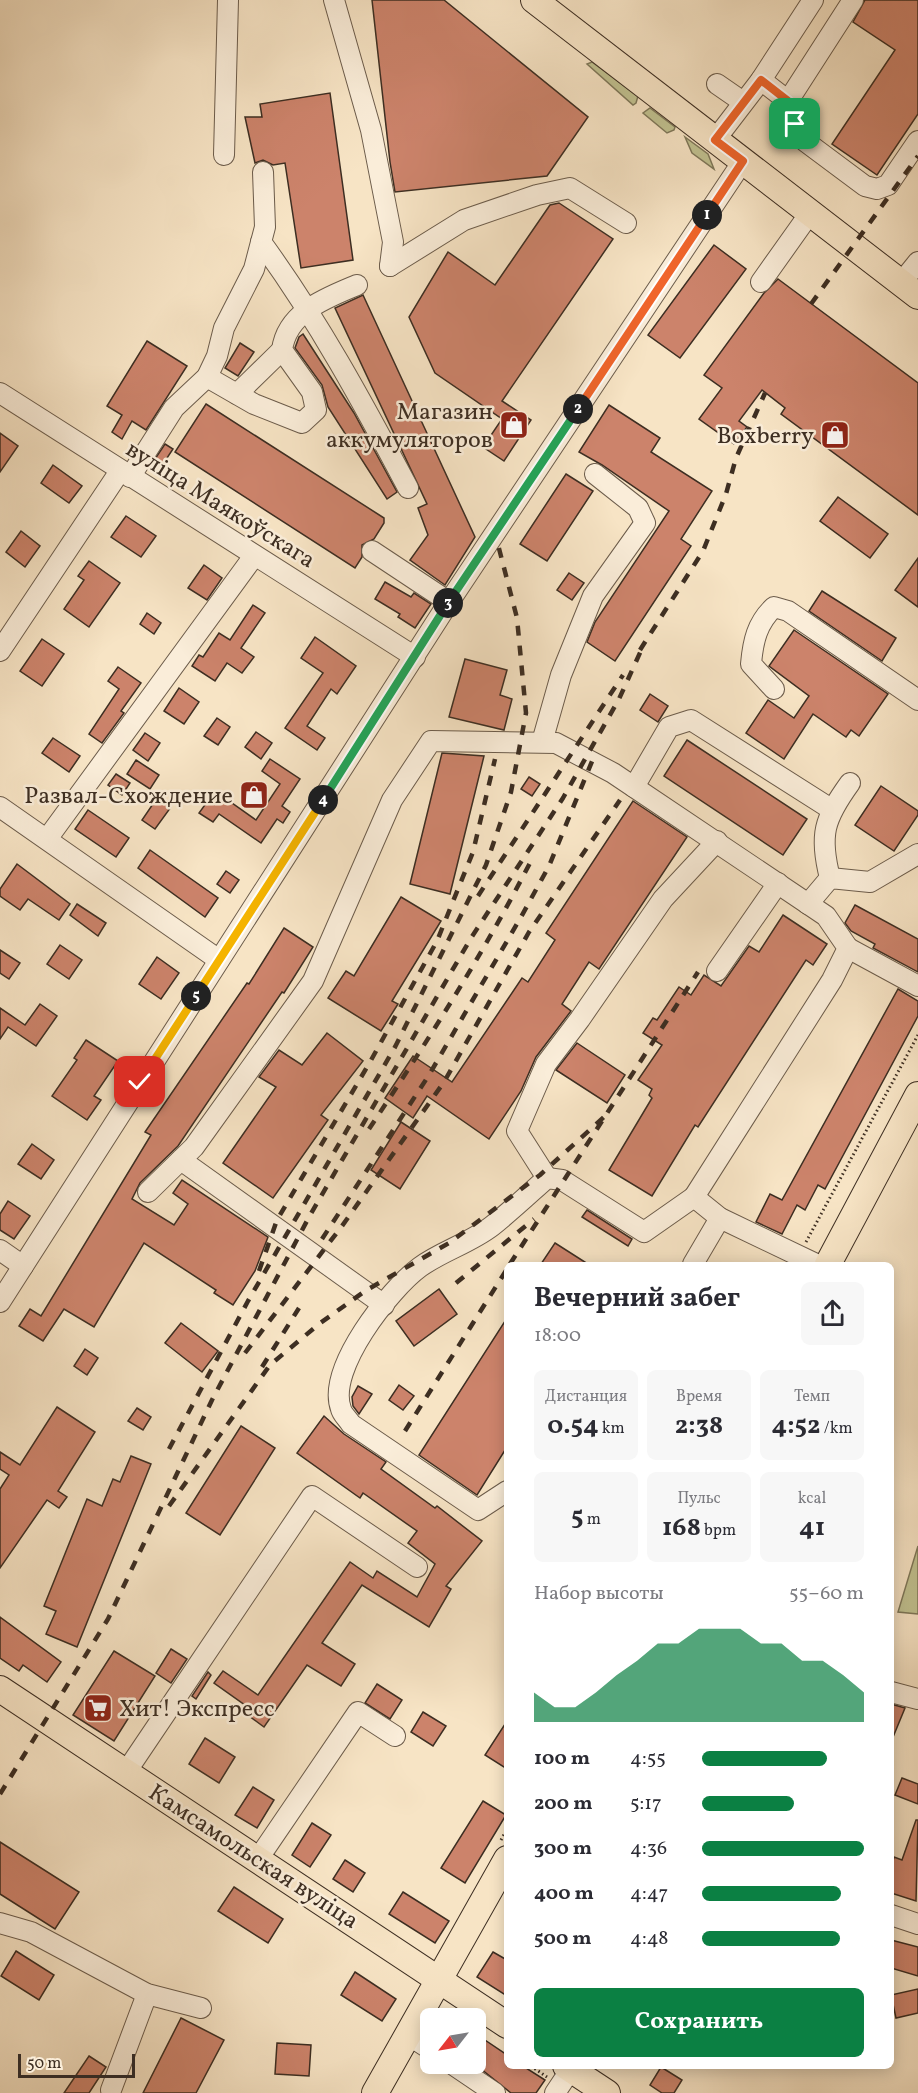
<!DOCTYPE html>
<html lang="ru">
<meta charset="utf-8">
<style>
:root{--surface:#fff;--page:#f7f7f7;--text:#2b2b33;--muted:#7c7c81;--accent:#0b8043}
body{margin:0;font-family:Vollkorn,serif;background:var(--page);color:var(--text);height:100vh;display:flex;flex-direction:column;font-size:22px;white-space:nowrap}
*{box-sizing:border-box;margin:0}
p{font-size:20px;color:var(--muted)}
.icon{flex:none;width:33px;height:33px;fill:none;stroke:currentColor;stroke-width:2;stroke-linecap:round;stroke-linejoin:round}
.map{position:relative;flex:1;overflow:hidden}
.panel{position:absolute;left:504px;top:1262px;width:390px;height:807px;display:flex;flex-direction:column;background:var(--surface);border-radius:9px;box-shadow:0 3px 15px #0003}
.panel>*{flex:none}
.needle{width:39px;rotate:239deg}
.controls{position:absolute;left:420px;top:2008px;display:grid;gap:12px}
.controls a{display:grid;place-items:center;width:66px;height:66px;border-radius:9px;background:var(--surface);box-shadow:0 3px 15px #0003;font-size:30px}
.scale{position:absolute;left:18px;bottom:15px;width:117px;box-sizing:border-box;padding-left:6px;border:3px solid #3d2e22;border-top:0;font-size:16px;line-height:21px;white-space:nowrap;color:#3d2e22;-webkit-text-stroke:4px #faedd9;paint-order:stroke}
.pin{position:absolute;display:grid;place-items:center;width:51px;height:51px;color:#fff;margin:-26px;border-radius:12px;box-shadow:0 3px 9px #0006}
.km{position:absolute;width:30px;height:30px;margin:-15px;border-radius:50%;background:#222;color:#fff;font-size:16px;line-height:30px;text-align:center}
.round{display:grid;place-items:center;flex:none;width:63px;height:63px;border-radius:9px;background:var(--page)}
.summary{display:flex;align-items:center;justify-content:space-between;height:102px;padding:0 30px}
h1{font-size:27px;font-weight:700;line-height:45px}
.figures{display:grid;grid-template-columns:repeat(3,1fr);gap:9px;height:102px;padding:6px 30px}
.figures div{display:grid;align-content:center;border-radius:9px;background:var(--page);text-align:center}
.figures b{font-size:26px;font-weight:700}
.figures small{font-size:16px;font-weight:400}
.figures p{font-size:16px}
.chart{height:168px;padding:12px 30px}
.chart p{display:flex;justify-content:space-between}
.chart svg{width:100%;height:108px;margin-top:6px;fill:var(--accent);opacity:.7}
.button{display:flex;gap:12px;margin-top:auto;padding:12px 30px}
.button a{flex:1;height:69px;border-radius:9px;background:var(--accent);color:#fff;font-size:24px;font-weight:700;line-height:69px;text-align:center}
ul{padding:0 30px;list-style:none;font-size:20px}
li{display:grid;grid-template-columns:96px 72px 1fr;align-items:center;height:45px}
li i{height:15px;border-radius:8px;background:var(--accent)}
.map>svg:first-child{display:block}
</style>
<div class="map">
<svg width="918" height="2093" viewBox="0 0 918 2093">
<rect width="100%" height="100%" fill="#f7e4c5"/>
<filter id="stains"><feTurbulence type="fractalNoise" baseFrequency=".00333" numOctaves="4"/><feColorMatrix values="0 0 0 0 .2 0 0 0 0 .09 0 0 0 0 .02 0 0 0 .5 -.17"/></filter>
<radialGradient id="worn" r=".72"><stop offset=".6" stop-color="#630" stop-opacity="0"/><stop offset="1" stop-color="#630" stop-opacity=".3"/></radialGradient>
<g fill="#c1c291" stroke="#7f785a" stroke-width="1.5">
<path d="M592,62l46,34 -2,7 -3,2 -46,-41z"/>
<path d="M650,108l25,19 -1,3 -7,3 -24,-20z"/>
<path d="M685,137l23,17 6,15 -22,-16z"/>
<path d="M918,1546v68l-20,-2z"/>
</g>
<g fill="#cc836b" stroke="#3d2e22" stroke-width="1.5">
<path d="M372,0h72l144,117 -41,59 -152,16 -5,-30z"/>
<path d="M865,0h53v114l-41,61 -45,-31 63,-94 -42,-28z"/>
<path d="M330,93l23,167 -52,8 -16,-105 -12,2 -10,-5 -8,3 -10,-46h17l-2,-13z"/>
<path d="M559,203l54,36 -111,162 29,19 -27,41 -21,-14 19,-28 -67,-46 -26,-56 39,-65 47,33 55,-80z"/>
<path d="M714,245l32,24 -66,89 -32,-23z"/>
<path d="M778,279l140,104v132l-137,-101 4,-6 -23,-18 -23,31 8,6 -13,17 -35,-25 23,-31 -18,-13 60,-82z"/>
<path d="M363,295l112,242 -30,48 -35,-25 18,-25 -10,-27 9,-4 -92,-196z"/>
<path d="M303,334l51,79 43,79 -10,7 -59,-92 -6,-22 -27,-37 4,-11z"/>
<path d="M147,341l40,25 -41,64 -14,-9 -10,18 -10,-7 10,-17 -15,-9z"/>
<path d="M240,343l14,9 -16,24 -13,-8z"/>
<path d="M206,404l178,114v5l-10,16 -12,6v12l-7,11 -180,-116z"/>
<path d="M609,405l51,33 -9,14 61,39 -31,48 10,7 -76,115 -28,-19 8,-20 74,-111 -67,-46 -23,-13z"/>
<path d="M0,433l18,13 -18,26z"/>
<path d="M165,444l8,5 -10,15 -8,-5z"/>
<path d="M53,465l29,21 -13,17 -28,-20z"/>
<path d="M566,474l27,17 -46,70 -27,-17z"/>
<path d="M838,497l50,37 -18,24 -50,-37z"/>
<path d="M126,516l30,20 -15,21 -30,-20z"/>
<path d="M21,531l19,15 -15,21 -19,-15z"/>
<path d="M918,558v49l-23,-17z"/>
<path d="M89,561l31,22 -31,44 -25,-18 20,-29 -6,-4z"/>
<path d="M204,565l18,13 -15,22 -19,-12z"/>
<path d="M569,573l15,10 -12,17 -15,-10z"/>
<path d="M385,582l26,15 3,-4 17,11 -16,24 -17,-11 2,-3 -25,-15z"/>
<path d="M822,591l74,47 -14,23 -73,-50z"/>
<path d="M253,605l12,8 -24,35 13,9 -12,16 -15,-10 -12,18 -23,-15 7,-11 4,2 16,-24 11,7z"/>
<path d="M147,613l14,10 -7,11 -14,-10z"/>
<path d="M794,630l94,64 -29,42 -8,-6 -5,7 -33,-23 -29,45 -38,-26 22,-33 26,18 15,-22 -40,-30z"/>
<path d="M315,637l41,29 -19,28 -6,-5 -24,37 18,12 -8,12 -32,-22 38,-55 -22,-15z"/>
<path d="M42,639l22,15 -22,32 -22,-15z"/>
<path d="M465,659l42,11 -7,25 12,4 -8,31 -55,-13z"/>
<path d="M118,667l23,16 -20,28 3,2 -22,30 -13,-9 30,-45 -11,-8z"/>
<path d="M179,688l20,14 -15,22 -20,-13z"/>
<path d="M650,694l18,12 -10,16 -18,-12z"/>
<path d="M217,718l13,9 -12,18 -14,-9z"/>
<path d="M256,732l16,11 -11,16 -16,-12z"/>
<path d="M145,733l15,10 -12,18 -15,-11z"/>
<path d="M53,738l27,18 -11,16 -27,-19z"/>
<path d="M687,740l120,79 -24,36 -119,-79z"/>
<path d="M442,753l42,3 -34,138 -40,-10z"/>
<path d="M270,759l30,20 -18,27 8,6 -7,11 -6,-4 -16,24 -42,-29 -6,8 -14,-9 16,-22 41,29 24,-36 -18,-13z"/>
<path d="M136,760l23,15 -9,14 -23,-15z"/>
<path d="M116,774l14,9 -8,12 -14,-10z"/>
<path d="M529,777l11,7 -8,12 -11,-7z"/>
<path d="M881,786l37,25v4l-24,36 -39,-26z"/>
<path d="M157,798l14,9 -16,22 -13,-9z"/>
<path d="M633,801l54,36 -88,132 -10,-7 -27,42 9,7 -35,46 -15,34 -32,48 -62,-43 -14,22 -28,-20 28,-42 39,26 70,-104 6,4 27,-42 -9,-7z"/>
<path d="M88,810l41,28 -13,19 -41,-28z"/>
<path d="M150,850l68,48 -13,19 -67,-49z"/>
<path d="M17,864l53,40 -11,16 -31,-21 -8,11 -20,-14v-7z"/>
<path d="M226,871l13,9 -9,13 -13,-9z"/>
<path d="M401,897l40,24 -49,80 6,3 -17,27 -53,-33 18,-27 8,5z"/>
<path d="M77,904l29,19 -8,13 -28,-21z"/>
<path d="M855,905l63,34v33l-45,-24 2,-4 -24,-13 -6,-8z"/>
<path d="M783,915l44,29 -14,21 -7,-5 -108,167 -3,-2 -43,71 -43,-26 43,-72 -3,-3 3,-6 -14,-9 24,-35 -19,-12 10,-15 4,2 22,-33 12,8 13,-20 17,11 28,-40 10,6z"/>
<path d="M284,928l29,19 -29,46 -2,-1 -104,154 -38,37 -8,16 42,26 14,-21 -15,-11 9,-13 86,57 -13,34 -22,34 -19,-12 2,-3 -72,-47 -50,84 -30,-18 -21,32 -24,-15 11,-17 11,7 110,-181 -6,-3 102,-149 2,1z"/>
<path d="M60,945l22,15 -13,19 -22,-15z"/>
<path d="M0,950l20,13 -11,16 -9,-6z"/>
<path d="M157,957l22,16 -18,26 -22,-15z"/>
<path d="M898,989l20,12v15l-93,173 -7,-4 -13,25 -8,-5 -15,29 -26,-12 14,-28 12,6z"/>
<path d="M40,1004l17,12 -21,30 -28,-19 -8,12v-31l25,17z"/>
<path d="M327,1033l36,28 -42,54 7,5 -55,78 -50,-35 53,-76 -17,-10 20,-27 23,15z"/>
<path d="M86,1040l32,21 -24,35 7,4 -14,20 -35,-24 25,-36 -3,-2z"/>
<path d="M577,1043l48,32 -18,28 -51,-33z"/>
<path d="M401,1122l29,19 -30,48 -29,-19z"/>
<path d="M32,1144l22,16 -13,19 -23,-15z"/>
<path d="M8,1201l22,15 -16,23 -14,-9v-16z"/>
<path d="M587,1210l45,29 -4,7 -46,-29z"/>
<path d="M555,1243l33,21h-47z"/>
<path d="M439,1289l18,25 -43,32 -18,-25z"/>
<path d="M507,1318v129l-30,48 -58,-40z"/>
<path d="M181,1323l37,28 -16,21 -37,-29z"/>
<path d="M85,1349l13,9 -11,17 -13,-9z"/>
<path d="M399,1385l15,11 -11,14 -14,-10z"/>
<path d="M358,1386l14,8 -13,20 -6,-8 -1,-9z"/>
<path d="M57,1407l38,25 -37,59 9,6 -8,11 -12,-8 -47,68v-79l9,-14 -9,-6v-17l20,13z"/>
<path d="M137,1408l14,9 -8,13 -15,-9z"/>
<path d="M324,1416l20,18 42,28 -5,7 54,39 2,-2 45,35 -36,45 5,3 -22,38 -67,-42 -40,58 33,21 -14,22 -34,-21 -43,62 -19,-14 4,-5 -35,-25 9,-12 35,24 92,-133 23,16 4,-7 40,26 18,-33 -27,-21 9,-12 -54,-38 -3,5 -63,-45z"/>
<path d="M241,1426l34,22 -55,87 -34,-22z"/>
<path d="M131,1456l20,8 -74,183 -31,-13 10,-23 -12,-5 43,-107 15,7 11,-27 7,3z"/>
<path d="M0,1617l61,45 -14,20 -24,-17 -4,6 -19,-13z"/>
<path d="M171,1649l16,10 -16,24 -15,-10z"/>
<path d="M114,1651l41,25 -41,65 -41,-26z"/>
<path d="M208,1672l3,3 -15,24 -4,-3z"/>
<path d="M377,1684l25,16 -12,19 -25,-16z"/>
<path d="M891,1704l14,4 -14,34z"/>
<path d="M423,1712l23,14 -13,20 -22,-14z"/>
<path d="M507,1721v48l-22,-14z"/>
<path d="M205,1738l30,19 -16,26 -30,-19z"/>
<path d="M902,1778l16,6v20l-23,-9z"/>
<path d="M253,1787l21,13 -17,28 -22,-13z"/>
<path d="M483,1801l23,14 -41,68 -24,-15z"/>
<path d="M916,1820h2l-2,81 -25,-8v-25l3,-11 8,3z"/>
<path d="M312,1823l19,12 -21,32 -18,-12z"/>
<path d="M0,1842l79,50 -24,37 -55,-35z"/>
<path d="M345,1860l20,13 -12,19 -20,-13z"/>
<path d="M234,1887l49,32 -15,24 -50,-32z"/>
<path d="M403,1892l46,29 -14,22 -46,-29z"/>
<path d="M891,1940l27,7v29l-27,-8z"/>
<path d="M16,1951l38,24 -15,25 -38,-24z"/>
<path d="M493,1952l14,8v36l-30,-19z"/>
<path d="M355,1972l41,27 -14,22 -41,-26z"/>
<path d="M918,1989v24l-22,5 -5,-23z"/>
<path d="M181,2018l43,22 -28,53h-53z"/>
<path d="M476,2034l31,21v11h16l22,14 -9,13h-25l-35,-28z"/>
<path d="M277,2043l34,2 -2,31 -34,-2z"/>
<path d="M89,2056l17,11 -17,26h-25z"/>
<path d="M661,2067l21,13 -8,13h-12l-12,-8z"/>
</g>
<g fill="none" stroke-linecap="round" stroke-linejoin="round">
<g stroke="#6c5c4b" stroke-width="22">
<g id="minor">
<path d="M334,0l37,130 22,112 -3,24"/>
<path d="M761,80l27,21 7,23 11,18 59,44 12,3 11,-4 30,-44"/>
<path d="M717,84l26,18"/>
<path d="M788,101l65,-101"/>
<path d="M715,140l46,-60 52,-80"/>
<path d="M224,155l4,-155"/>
<path d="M261,242c57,78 102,161 147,246"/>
<path d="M390,266l74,-46 73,-25 33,-7 56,35"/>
<path d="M761,282l49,-69"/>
<path d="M901,283l17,-21"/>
<path d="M207,377l47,27 48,19 14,-13 -4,-18 -30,-42c5,-38 44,-52 75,-65"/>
<path d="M0,393l415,264"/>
<path d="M237,394l45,-44"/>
<path d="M130,477l44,-69 33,-31 10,-21 7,-28 30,-59 11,-42 -2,-55"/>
<path d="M372,551l77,51"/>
<path d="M0,651l120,-180"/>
<path d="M774,689l-23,-25c2,-23 6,-41 23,-57l14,4 130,89"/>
<path d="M542,742l19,-67 32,-79 52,-73 -7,-15 -43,-34"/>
<path d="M634,787l35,-60 22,-7 140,89"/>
<path d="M0,807l219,153"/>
<path d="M47,839l207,-283"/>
<path d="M830,878c-11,-43 -6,-59 20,-95"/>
<path d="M808,904l22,-26 40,4 48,-28"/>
<path d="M848,948l70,38"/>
<path d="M717,971l61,-88"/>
<path d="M181,1160l203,145"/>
<path d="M547,1178l-30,-47 29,-67 34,-45 83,-120 54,-58"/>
<path d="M148,1192l46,-45 119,-166 79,-181 39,-59 125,2 57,30 213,143 22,32 -16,32 -138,217"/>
<path d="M0,1250l23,16"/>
<path d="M693,1264l27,-46"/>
<path d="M0,1302l449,-700 294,-441"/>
<path d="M507,1491l-29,19 -127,-86c-3,-5 -9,-10 -10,-15 -15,-40 49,-120 79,-142 22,-16 50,-24 72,-41 19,-15 37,-32 55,-48l15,2 82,52 50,-35 26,21 96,46"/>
<path d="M891,1692l27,7"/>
<path d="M126,1772l186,-276 105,71"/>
<path d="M258,1859l100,-147 37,24"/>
<path d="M891,1915l27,9"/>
<path d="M0,1923l31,9 116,62 54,14"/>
<path d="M407,2034l23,15"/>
<path d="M452,2064l43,29"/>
<path d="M111,2090l36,-96"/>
<path d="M555,2093l16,-24"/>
</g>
</g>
<g stroke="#3d2e22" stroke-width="28">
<g id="major">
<path d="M534,0l384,296"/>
<path d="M828,1264l90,-169"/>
<path d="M0,1689l507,336"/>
<path d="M566,2066l41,27"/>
<path d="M375,2093l132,-234"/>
</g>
</g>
<g stroke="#3d2e22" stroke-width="3" stroke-dasharray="1.5 3" stroke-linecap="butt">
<path d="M806,1242l112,-207"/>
<path d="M501,1840l6,-11"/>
<path d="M531,2066l16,11"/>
</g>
<use href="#minor" stroke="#faedd9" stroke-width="20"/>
<use href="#major" stroke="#f7e4c5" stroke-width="26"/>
<g stroke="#3d2e22" stroke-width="4.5" stroke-dasharray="10 10" stroke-linecap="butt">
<path d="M811,304l107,-148"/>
<path d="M640,650l63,-99 23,-57 10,-36 29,-65"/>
<path d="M478,896l145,-221"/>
<path d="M369,1129c58,-87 115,-176 163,-270"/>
<path d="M322,1239l107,-164 92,-158 28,-51 46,-112"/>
<path d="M510,1264l188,-292"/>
<path d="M259,1271l18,-51 93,-158 67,-121 36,-89 22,-93"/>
<path d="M456,1283l78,-64"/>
<path d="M245,1353l97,-127 102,-144 85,-150 91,-132"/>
<path d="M262,1367l37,-59"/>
<path d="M405,1431l102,-162"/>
<path d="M169,1449l79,-148 147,-254 91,-182 25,-73 15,-79 -9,-95 -22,-85"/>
<path d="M169,1506l101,-141 49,-41 46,-33 84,-48 91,-68 64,-58"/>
<path d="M0,1794l108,-175 104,-219 97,-183 162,-279 92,-140 56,-99 25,-55"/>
</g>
</g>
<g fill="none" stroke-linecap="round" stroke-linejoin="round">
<g stroke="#fff" stroke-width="12">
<path id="split-1" d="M707,215l36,-54 -28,-21 46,-60 27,21 7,23"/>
</g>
<g stroke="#fff" stroke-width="12">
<path id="split-2" d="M578,409l129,-194"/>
</g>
<g stroke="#fff" stroke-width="12">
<path id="split-3" d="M448,603l130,-194"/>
</g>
<g stroke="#fff" stroke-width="12">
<path id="split-4" d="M323,800l125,-197"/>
</g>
<g stroke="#fff" stroke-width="12">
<path id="split-5" d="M196,996l127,-196"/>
</g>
<g stroke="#fff" stroke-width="12">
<path id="split-6" d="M140,1082l56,-86"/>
</g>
<use href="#split-1" stroke="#f0652b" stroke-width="8"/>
<use href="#split-2" stroke="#f0652b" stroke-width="8"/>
<use href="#split-3" stroke="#22a559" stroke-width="8"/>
<use href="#split-4" stroke="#22a559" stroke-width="8"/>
<use href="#split-5" stroke="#f5b400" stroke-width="8"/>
<use href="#split-6" stroke="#f5b400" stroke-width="8"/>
</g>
<defs>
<g id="shop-square" transform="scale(1.5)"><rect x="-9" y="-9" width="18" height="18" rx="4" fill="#8f2418" stroke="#faedd9"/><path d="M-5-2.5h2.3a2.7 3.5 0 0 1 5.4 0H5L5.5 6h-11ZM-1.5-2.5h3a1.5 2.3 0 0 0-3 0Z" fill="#fff"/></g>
<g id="supermarket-square" transform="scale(1.5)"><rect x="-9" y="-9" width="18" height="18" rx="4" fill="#8f2418" stroke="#faedd9"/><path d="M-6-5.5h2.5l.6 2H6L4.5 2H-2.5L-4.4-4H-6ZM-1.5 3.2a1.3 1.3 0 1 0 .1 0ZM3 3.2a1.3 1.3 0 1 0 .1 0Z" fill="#fff"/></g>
</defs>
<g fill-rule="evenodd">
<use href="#shop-square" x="514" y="425"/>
<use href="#shop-square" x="835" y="435"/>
<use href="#shop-square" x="254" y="795"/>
<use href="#supermarket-square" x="98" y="1708"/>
</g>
<g text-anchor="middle" stroke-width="5" stroke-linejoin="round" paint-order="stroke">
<g font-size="24" fill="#3d2e22" stroke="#faedd9" text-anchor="end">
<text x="493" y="419">Магазин<tspan x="493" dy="28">аккумуляторов</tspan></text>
<text x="814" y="443">Boxberry</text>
<text x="233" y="803">Развал-Схождение</text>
<text x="119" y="1716" text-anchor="start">Хит! Экспресс</text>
</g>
<g font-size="24" fill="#3d2e22" stroke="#faedd9">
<text transform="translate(221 504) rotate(32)" y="8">вуліца Маякоўскага</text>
<text transform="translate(254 1856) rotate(33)" y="8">Камсамольская вуліца</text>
</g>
</g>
<rect width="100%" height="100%" filter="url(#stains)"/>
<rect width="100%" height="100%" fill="url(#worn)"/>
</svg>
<div class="controls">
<a><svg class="needle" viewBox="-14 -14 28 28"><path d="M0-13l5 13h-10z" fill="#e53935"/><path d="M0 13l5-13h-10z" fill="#7c7c81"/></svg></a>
</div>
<div class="scale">50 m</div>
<div class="pin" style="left:795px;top:124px;background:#1e9e55"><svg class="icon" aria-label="arrive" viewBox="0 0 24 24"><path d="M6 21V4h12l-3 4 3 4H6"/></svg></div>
<div class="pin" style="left:140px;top:1082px;background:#d93025"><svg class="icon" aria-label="check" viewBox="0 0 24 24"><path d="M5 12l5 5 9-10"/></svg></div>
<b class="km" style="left:707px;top:215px">1</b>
<b class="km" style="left:578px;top:409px">2</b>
<b class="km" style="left:448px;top:603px">3</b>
<b class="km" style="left:323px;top:800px">4</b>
<b class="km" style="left:196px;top:996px">5</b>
<section class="panel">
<div class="summary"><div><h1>Вечерний забег</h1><p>18:00</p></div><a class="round"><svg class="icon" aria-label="share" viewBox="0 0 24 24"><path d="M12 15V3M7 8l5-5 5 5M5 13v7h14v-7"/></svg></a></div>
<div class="figures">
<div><p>Дистанция</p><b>0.54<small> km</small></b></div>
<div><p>Время</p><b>2:38</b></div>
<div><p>Темп</p><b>4:52<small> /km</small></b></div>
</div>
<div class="figures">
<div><b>5<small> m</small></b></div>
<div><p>Пульс</p><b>168<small> bpm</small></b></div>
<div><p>kcal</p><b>41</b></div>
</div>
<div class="chart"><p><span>Набор высоты</span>55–60 m</p>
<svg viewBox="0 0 160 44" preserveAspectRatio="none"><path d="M0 44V32L10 38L20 38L30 32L40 25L50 19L60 12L70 12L80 6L90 6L100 6L110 12L120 12L130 19L140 19L150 25L160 32V44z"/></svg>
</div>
<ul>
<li><b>100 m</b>4:55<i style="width:77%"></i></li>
<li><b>200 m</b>5:17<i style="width:57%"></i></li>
<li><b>300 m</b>4:36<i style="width:100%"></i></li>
<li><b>400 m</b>4:47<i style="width:86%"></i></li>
<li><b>500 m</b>4:48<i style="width:85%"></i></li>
</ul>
<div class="button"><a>Сохранить</a></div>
</section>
</div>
